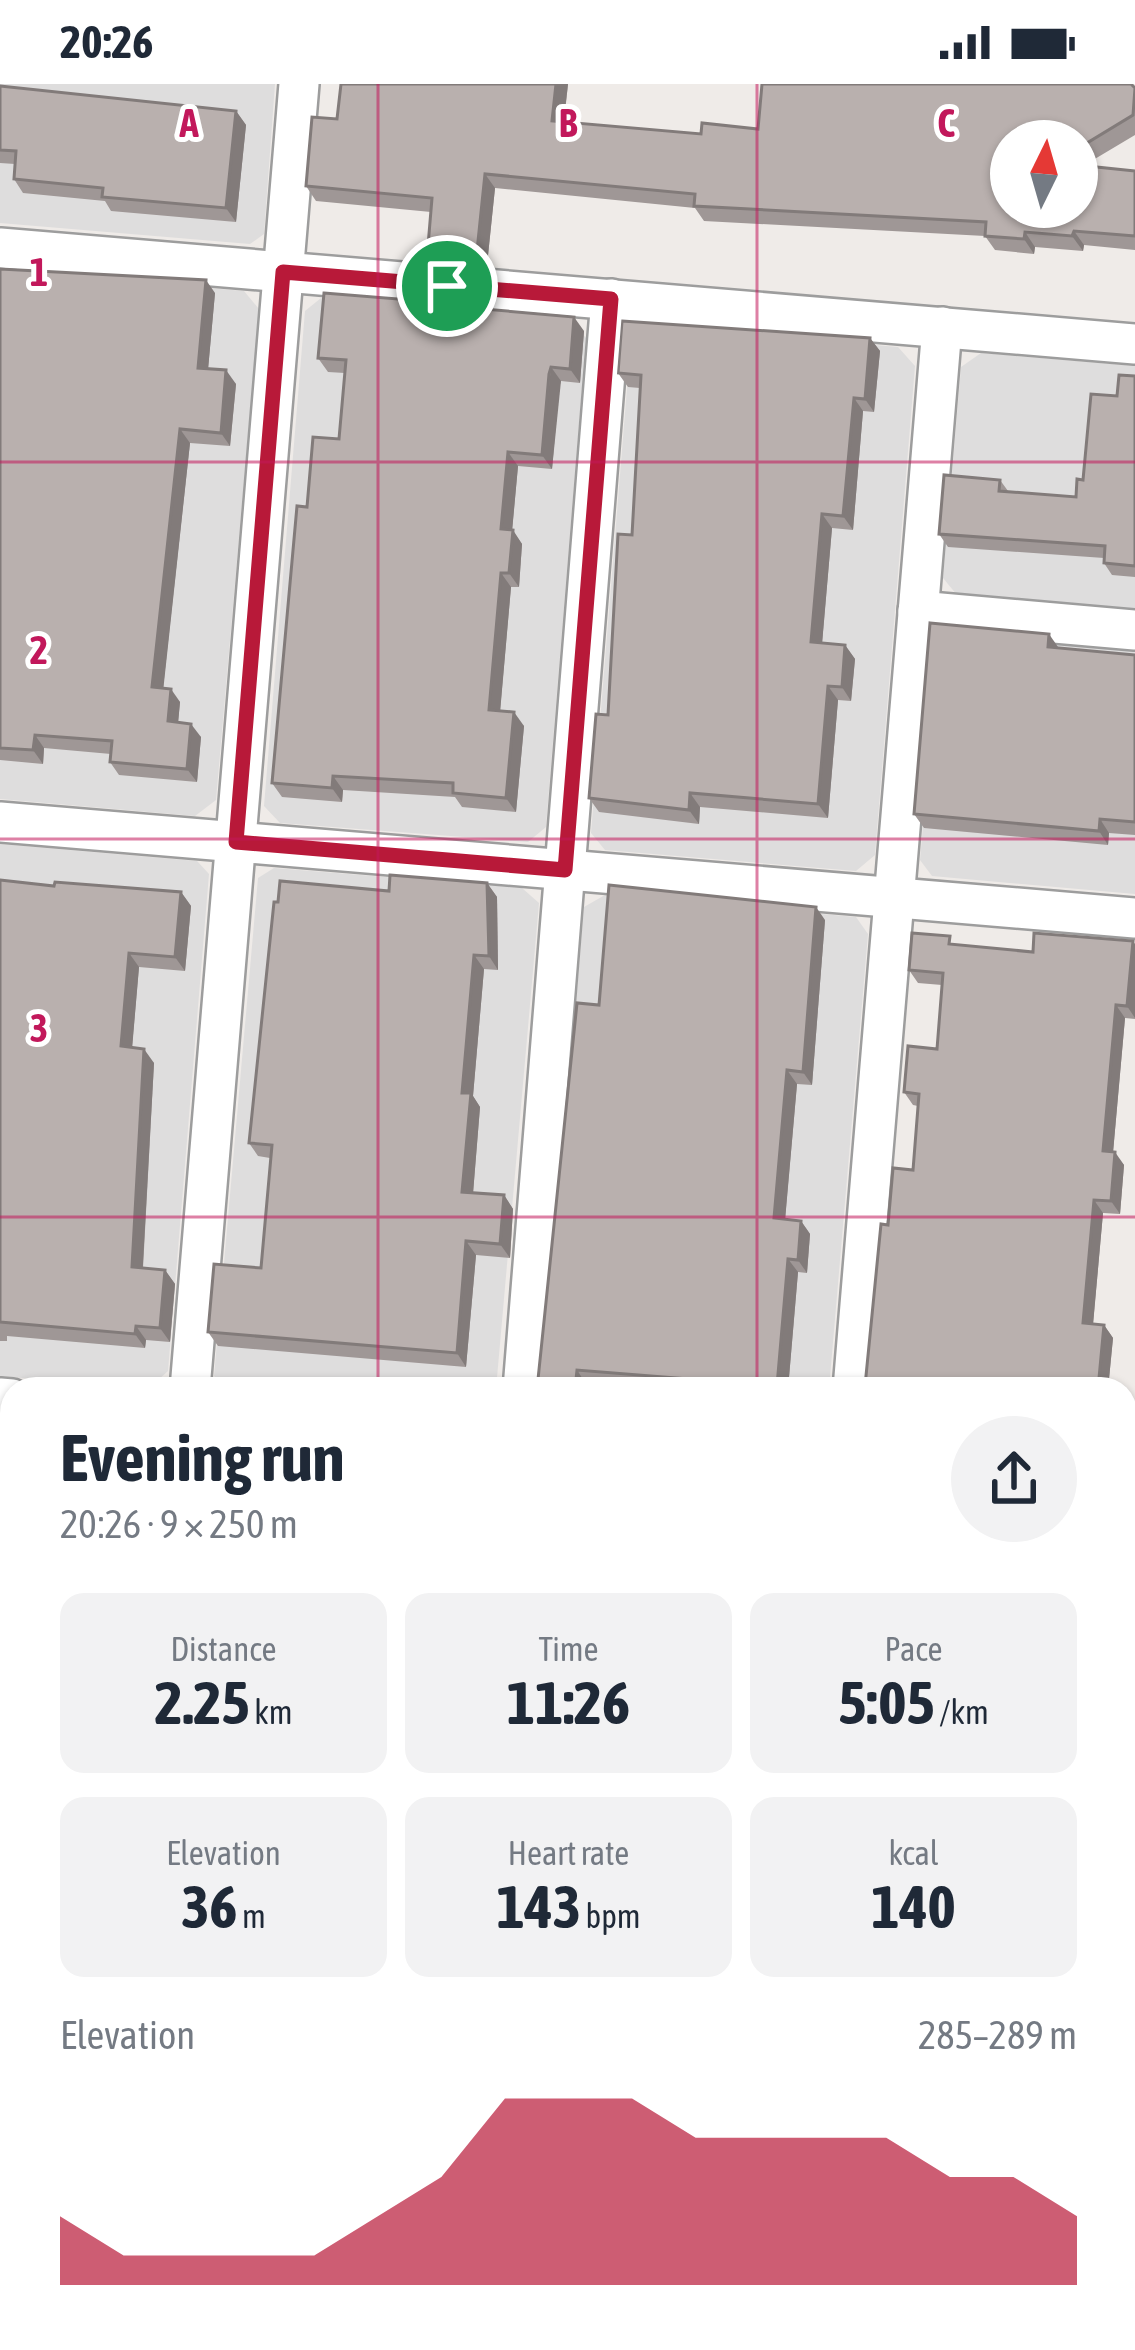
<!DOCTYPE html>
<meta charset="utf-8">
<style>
:root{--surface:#fff;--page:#f2f2f3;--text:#1f2937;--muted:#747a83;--accent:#b81939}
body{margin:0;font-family:"Asap Condensed",sans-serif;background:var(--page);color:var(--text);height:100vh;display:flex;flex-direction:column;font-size:45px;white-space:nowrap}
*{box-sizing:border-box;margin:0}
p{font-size:39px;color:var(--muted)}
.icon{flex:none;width:66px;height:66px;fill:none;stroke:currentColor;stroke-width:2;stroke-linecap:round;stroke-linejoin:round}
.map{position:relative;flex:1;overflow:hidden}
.panel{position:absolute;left:0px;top:1293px;width:1137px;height:975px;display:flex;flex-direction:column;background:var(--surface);border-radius:36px 36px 0 0;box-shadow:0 3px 9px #0004}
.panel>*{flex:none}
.needle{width:78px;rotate:5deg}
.buttons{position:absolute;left:990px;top:36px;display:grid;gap:24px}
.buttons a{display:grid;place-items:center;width:108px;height:108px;border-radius:50%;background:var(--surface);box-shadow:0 3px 9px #0004;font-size:60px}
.pin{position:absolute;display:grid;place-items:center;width:102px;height:102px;color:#fff;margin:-51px;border:6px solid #fff;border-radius:50%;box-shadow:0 3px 12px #0007}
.round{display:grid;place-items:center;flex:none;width:126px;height:126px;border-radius:63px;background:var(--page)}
.overview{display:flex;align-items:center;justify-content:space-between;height:204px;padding:0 60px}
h1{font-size:66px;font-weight:700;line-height:90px}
.metrics{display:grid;grid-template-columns:repeat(3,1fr);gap:18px;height:204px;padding:12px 60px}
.metrics div{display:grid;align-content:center;border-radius:24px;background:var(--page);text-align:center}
.metrics b{font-size:60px;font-weight:700}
.metrics small{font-size:33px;font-weight:400}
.metrics p{font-size:33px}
.chart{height:336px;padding:24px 60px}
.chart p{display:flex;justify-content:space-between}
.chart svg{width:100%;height:216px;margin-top:12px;fill:var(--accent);opacity:.7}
.status{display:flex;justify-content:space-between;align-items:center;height:84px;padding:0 60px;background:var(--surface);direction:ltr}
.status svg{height:33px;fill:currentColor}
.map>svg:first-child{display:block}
</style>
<div class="status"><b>20:26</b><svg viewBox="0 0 49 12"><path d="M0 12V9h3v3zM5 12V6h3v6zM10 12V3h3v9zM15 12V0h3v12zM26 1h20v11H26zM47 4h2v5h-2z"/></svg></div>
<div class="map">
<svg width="1135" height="2266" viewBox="0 0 1135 2266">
<rect width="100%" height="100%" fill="#efebe8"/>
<g fill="#dedddd">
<path d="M0,0h275l-11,150 -14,10 -250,-21z"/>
<path d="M0,186l244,21 15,18 -43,491 -21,16 -195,-17z"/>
<path d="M321,214l249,21 16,19 -40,489 -18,15 -248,-19 -16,-17 41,-495z"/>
<path d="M649,241l249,22 17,19 -40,489 -19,16 -251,-21 -14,-17 40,-494z"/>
<path d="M981,269l154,13v244l-178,-15 -14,-17 18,-211z"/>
<path d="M955,550l180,15v245l-203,-18 -12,-16 18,-212z"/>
<path d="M0,760l197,17 12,13 -41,497 -20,18 -148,-13z"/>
<path d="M274,784l248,20 17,15 -43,486h-270l-12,-13 44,-498z"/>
<path d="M605,811l251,22 12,17 -39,455h-285l40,-482z"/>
<path d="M0,1338l12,1v285l-12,-1z"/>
<path d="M1125,1431l10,1v285l-10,-1z"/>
<path d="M0,1668l12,1v287l-12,-1z"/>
<path d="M1125,1763l10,1v285l-10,-1z"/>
<path d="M1125,2109l10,1v143l-10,-1z"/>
</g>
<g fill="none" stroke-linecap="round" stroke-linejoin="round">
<g stroke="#9d9d9d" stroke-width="44">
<g id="street">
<path d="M0,164l1135,96"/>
<path d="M918,527l217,19"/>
<path d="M0,738l1135,96"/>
<path d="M190,1305l109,-1305"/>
<path d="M523,1305l88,-1090"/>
<path d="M853,1305l89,-1062"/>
<path d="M0,1314l12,1"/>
<path d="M1125,1409l10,1"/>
<path d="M0,1645l12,1"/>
<path d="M1125,1743l10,1"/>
<path d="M0,1985l12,1"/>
<path d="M1125,2079l10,1"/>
</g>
</g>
<g stroke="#8a4a12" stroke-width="64">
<path id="primary" d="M0,2253l49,13"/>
</g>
<use href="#street" stroke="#fff" stroke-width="39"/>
<use href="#primary" stroke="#f1c5ab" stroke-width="60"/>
</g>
<g fill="#9f9796" fill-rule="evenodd">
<path d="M568,0l-4,38 137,12 434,-46v47l-52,31 52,5v79l-51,-5 -1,6 -48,-4 -1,7 -39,-4 -10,-14 -281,-15 -9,-13 -200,-20 -8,77 -49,-4 -10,-15 3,-34 -115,-11 -10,-15 31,-67zM1011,57h66v66z"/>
<path d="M0,2l236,25 10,14 -10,97 -125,-11 -6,-10 -82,-8 -9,-14 1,-15 -15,-1z"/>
<path d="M0,185l215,24 -7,76 28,15 -6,62 -40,-3 -27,245 17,14 -2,20 23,15 -4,45 -78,-7 -9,-13 1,-8 -67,-6 -1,16 -43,-4z"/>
<path d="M473,215l7,10 104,22 -4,52 -19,-2 -2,7 -7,81 -34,-3 -6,64 10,14 -3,43h-8l-11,124 24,15 -8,86 -54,-5 -7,-10 -112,-7 -1,12 -60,-5 -10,-14 35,-276 32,-68 6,-66 -17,-1 -10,-14z"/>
<path d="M870,254l10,13 -6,61 -11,-1 -10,119 -21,-2 -10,115 23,2 10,14 -4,42 -13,-1 -10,118 -128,-11 -1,17 -100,-12 -10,-14 19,-83 24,-180 8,-147 -12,-1 -10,-14z"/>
<path d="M1135,292v201l-23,-2 -8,-12v-5l-156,-11 -9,-13 61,-54 8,11 68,6 41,-101z"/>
<path d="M1058,564l77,7v180l-26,-2 -1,12 -184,-17 -10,-14z"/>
<path d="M0,796l54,6 127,6 10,14 -6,65 -46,-4 -7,80 22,16 -11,205 22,2 10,14 -5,58 -24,-2 -1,8 -138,-12v5h-7z"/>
<path d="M487,799l10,14 1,73 -14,-1 -11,127 7,11 -7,86 31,2 9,14 -3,49 -34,-3 -10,112 -248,-21 -10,-14 53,-64 9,-110 -12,-2 -9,-13 140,-252z"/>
<path d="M825,836l-13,165 -15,-1 -12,135 16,2 9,13 -3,39 -9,-1 -10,117h-137l-65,-5v5h-49l62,-384z"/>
<path d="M1135,860v75l-10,-1 -12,134 11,13 -4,49 -17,-1 -10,111 11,1 9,13 -5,51h-241l-2,-3 23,-161 25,-55 5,-64 -5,-1 -9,-13 33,-43 5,-64 -24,-2 -9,-13 47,-25 77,7z"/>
<path d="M0,1379l12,1v84l-7,86 -5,-1z"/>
<path d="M1125,1454l10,1v193l-10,-1z"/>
<path d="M0,1686l12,1v240l-12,-1z"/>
<path d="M1125,1771l10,1v217l-10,-1z"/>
<path d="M1125,2121l10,1v70l-10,-1z"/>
</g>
<g fill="#827b7a">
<path d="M556,0h12l-6,51 -10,-14z"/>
<path d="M236,27l10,14 -10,97 -10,-14z"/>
<path d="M485,90l10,14 -8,77 -10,-14z"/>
<path d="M1074,147l10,14 -1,6 -11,-15z"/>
<path d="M1025,148l10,15 -1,7 -10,-15z"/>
<path d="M206,196l9,13 -8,88 -9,-13z"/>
<path d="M574,233l10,14 -4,52 -10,-14z"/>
<path d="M870,254l10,13 -6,61 -9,-13z"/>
<path d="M551,283l10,14 -9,88 -10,-14z"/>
<path d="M226,286l10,14 -6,62 -9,-13z"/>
<path d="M854,314l9,13 -10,119 -10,-14z"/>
<path d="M180,345l10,14 -28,258 -10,-14z"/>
<path d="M508,368l10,14 -7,77 -10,-14z"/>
<path d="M822,430l10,14 -11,128 -10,-14z"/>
<path d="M513,446l9,14 -3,43 -10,-14z"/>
<path d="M501,489l10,14 -12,137 -10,-14z"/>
<path d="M1049,550l9,13h-10z"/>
<path d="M845,561l10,14 -4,42 -9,-14z"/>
<path d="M828,602l10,14 -10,118 -10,-14z"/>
<path d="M171,605l9,13 -3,33 -9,-14z"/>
<path d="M514,628l10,14 -8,86 -10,-14z"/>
<path d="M191,640l10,13 -4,45 -10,-13z"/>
<path d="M35,651l9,13 -1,16 -10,-14z"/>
<path d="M333,692l10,14 -1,12 -10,-14z"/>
<path d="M690,709l10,14 -1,17 -10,-14z"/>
<path d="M1100,735l9,14 -1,12 -9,-14z"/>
<path d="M487,799l10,14 1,73 -9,-14z"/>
<path d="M181,808l10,14 -6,65 -10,-14z"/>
<path d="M816,823l9,13 -13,165 -9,-13z"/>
<path d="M1133,857l2,3v74l-8,-12z"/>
<path d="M129,869l10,14 -8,94 -10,-15z"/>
<path d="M474,871l10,14 -11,127 7,11 -8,99 -10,-14v-99z"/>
<path d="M1116,921l9,13 -13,146 -9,-13z"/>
<path d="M144,965l10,14 -12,218 -10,-14z"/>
<path d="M787,986l10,14 -13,148 -10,-14z"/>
<path d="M1115,1068l9,13 -4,49 -9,-13z"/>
<path d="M504,1111l9,14 -3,49 -10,-14z"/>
<path d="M1094,1116l9,13 -11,123 -9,-13z"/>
<path d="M801,1137l9,13 -3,39 -9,-13z"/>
<path d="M466,1157l10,14 -10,112 -9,-14z"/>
<path d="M788,1175l10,13 -10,117h-8l-3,-3z"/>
<path d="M165,1186l10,14 -5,58 -10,-14z"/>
<path d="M1104,1241l9,13 -5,51h-10z"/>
<path d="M136,1242l10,14 -1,8 -10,-14z"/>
<path d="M577,1286l9,14v5h-11z"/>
<path d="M2,1450l9,14 -6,86 -5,-7z"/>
</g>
<g fill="#b9b0ae" stroke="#827b7a" stroke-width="3">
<path d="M341,0h215l-4,37 149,13 1,-11 56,6 4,-45h369l4,4 -2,27 -56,34v-8h-66v66h66v-42l58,6v65l-61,-5 -2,5 -47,-4 -1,7 -39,-3 1,-14 -292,-16 1,-12 -210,-20 -8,77 -49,-5 4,-48 -126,-12 6,-69 25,2z"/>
<path d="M0,2l236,25 -10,97 -124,-11 1,-9 -89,-9 2,-28 -16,-1z"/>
<path d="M0,185l206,11 -8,88 28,2 -5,63 -41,-4 -28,258 19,2 -3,32 23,3 -4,45 -77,-7 2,-21 -77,-6 -2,15 -33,-2z"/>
<path d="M324,209l98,8 1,-6 50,4 -1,9 102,9 -4,52 -19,-2 -2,7 -7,81 -34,-3 -7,77 12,1 -4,43h-8l-12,137 25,2 -8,86 -53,-5v-10l-120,-7 -1,12 -60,-5 25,-277 10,1 6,-70 26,2 7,-79 -28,-2z"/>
<path d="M622,237l248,17 -5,61 -11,-1 -11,118 -21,-2 -11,128 34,3 -3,42 -14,-1 -10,118 -128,-11 -1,17 -100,-12 7,-84 12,1 10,-181 14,1 9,-160 -23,-2z"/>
<path d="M1119,291l16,1v190l-31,-3 1,-17 -166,-12 5,-59 56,5 -1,11 77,6 1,-18 6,1 8,-86 26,2z"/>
<path d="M930,539l119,11 -1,13 87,8v167l-35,-3 -1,12 -185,-17z"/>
<path d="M390,791l97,8 2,73 -15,-1 -12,138h9l-9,99 42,3 -4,49 -34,-3 -9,112 -249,-21 6,-68 47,4 11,-123 -23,-2 25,-241h4l2,-21 109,10z"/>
<path d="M0,796l54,6 1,-4 126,10 -6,65 -46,-4 -8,93 23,3 -12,218 33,3 -5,58 -24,-2 -1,8 -135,-12z"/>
<path d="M609,801l207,22 -13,165 -16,-2 -13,148 27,3 -3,39 -10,-1 -11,127 -200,-16 -2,19h-38l40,-386 22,2z"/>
<path d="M912,849l38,3 -1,8 84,8 1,-19 99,8 -6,65 -11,-1 -13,146 12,1 -4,49 -17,-1 -11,123 21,2 -6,64h-203l-30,-3 16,-162 7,1 5,-57 20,2 6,-76 -15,-2 4,-46 29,3 6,-76 -34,-3z"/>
<path d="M0,1379l12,1v71l-10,-1 -2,19z"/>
<path d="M1125,1454l10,1v179h-10z"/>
<path d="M0,1686l12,1v228l-12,-1z"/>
<path d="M1125,1771l10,1v204l-10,-1z"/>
<path d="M1125,2121l10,1v58l-10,-1z"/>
</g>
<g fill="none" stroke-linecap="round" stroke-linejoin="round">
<g stroke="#fff" stroke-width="24">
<path id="route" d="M283,188l328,27 -46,571 -329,-28z"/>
</g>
<use href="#route" stroke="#b81939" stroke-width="15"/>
</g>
<path fill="none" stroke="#c2185b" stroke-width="3" stroke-opacity="0.55" d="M378,0v1305M757,0v1305M0,378h1135M0,755h1135M0,1133h1135M0,1511h12M1125,1511h10M0,1888h12M1125,1888h10M378,2256v10M757,2256v10"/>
<g font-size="39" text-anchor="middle" font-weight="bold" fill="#c2185b" stroke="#fff" stroke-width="10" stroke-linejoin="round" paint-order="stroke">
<text x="189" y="53">A</text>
<text x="568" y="53">B</text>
<text x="946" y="53">C</text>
<text x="39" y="202">1</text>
<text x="39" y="580">2</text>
<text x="39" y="958">3</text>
</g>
</svg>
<div class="buttons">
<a><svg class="needle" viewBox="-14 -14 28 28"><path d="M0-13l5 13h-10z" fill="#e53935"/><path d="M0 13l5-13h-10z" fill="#747a83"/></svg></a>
</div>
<div class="pin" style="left:447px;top:202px;background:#1e9e55"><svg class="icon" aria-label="arrive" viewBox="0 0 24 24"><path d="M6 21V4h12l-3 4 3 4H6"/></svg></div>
<section class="panel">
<div class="overview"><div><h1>Evening run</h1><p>20:26 · 9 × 250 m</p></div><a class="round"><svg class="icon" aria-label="share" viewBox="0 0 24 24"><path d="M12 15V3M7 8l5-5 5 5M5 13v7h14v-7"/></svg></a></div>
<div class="metrics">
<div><p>Distance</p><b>2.25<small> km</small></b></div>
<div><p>Time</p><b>11:26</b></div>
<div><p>Pace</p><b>5:05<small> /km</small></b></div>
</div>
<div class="metrics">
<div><p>Elevation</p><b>36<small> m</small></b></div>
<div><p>Heart rate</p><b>143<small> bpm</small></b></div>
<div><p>kcal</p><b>140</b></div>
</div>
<div class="chart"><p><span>Elevation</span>285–289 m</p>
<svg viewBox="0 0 160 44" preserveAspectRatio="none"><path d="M0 44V30L10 38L20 38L30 38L40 38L50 30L60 22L70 6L80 6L90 6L100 14L110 14L120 14L130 14L140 22L150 22L160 30V44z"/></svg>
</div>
</section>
</div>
